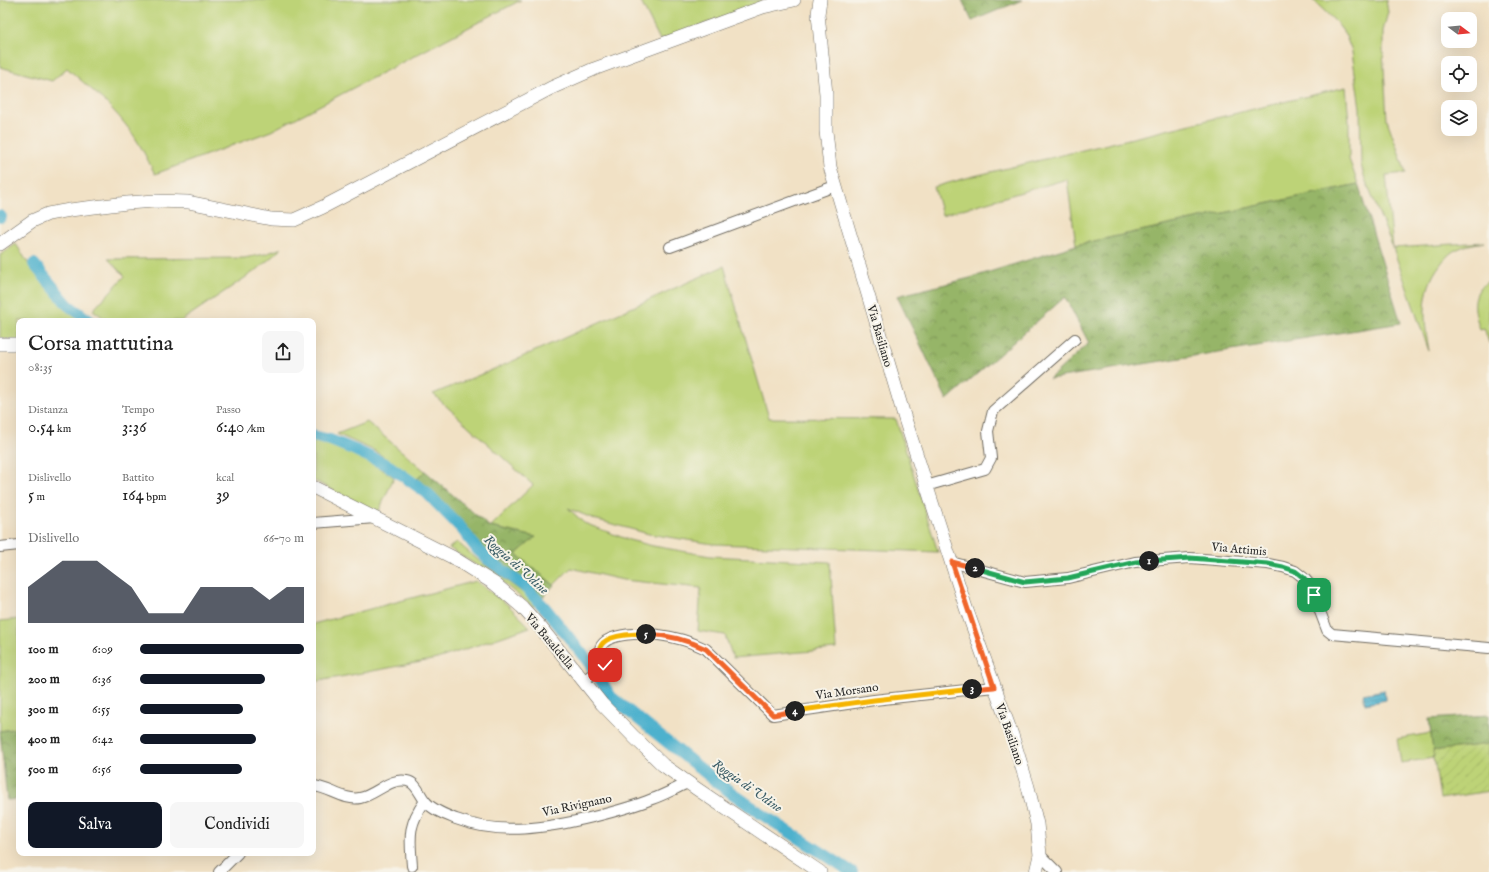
<!DOCTYPE html>
<html lang="it">
<meta charset="utf-8">
<style>
:root{--surface:#fff;--page:#f6f6f6;--text:#222;--muted:#767676;--accent:#111827}
body{margin:0;font-family:"IM FELL English",serif;background:var(--page);color:var(--text);height:100vh;display:flex;flex-direction:column;font-size:15px;white-space:nowrap}
*{box-sizing:border-box;margin:0}
p{font-size:13px;color:var(--muted)}
.icon{flex:none;width:22px;height:22px;fill:none;stroke:currentColor;stroke-width:2;stroke-linecap:round;stroke-linejoin:round}
.map{position:relative;flex:1;overflow:hidden}
.panel{position:absolute;left:16px;top:318px;width:300px;height:538px;display:flex;flex-direction:column;background:var(--surface);border-radius:8px;box-shadow:0 4px 16px #0002}
.panel>*{flex:none}
.needle{width:26px;rotate:106deg}
.tools{position:absolute;left:1441px;top:12px;display:grid;gap:8px}
.tools a{display:grid;place-items:center;width:36px;height:36px;border-radius:8px;background:var(--surface);box-shadow:0 4px 16px #0002;font-size:20px}
.pin{position:absolute;display:grid;place-items:center;width:34px;height:34px;color:#fff;margin:-17px;border-radius:8px;box-shadow:0 2px 6px #0006}
.km{position:absolute;width:20px;height:20px;margin:-10px;border-radius:50%;background:#222;color:#fff;font-size:11px;line-height:20px;text-align:center}
.round{display:grid;place-items:center;flex:none;width:42px;height:42px;border-radius:8px;background:var(--page)}
.summary{display:flex;align-items:center;justify-content:space-between;height:68px;padding:0 12px}
h1{font-size:22px;font-weight:600;line-height:30px}
.metrics{display:grid;grid-template-columns:repeat(3,1fr);gap:6px;height:68px;padding:4px 12px}
.metrics div{display:grid;align-content:center}
.metrics b{font-size:17px;font-weight:600}
.metrics small{font-size:11px;font-weight:400}
.metrics p{font-size:11px}
.chart{height:112px;padding:8px 12px}
.chart p{display:flex;justify-content:space-between}
.chart svg{width:100%;height:72px;margin-top:4px;fill:var(--accent);opacity:.7}
.button{display:flex;gap:8px;margin-top:auto;padding:8px 12px}
.button a{flex:1;height:46px;border-radius:8px;background:var(--accent);color:#fff;font-size:16px;font-weight:600;line-height:46px;text-align:center}
.button a+a{background:var(--page);color:var(--text)}
ul{padding:0 12px;list-style:none;font-size:13px}
li{display:grid;grid-template-columns:64px 48px 1fr;align-items:center;height:30px}
li i{height:10px;border-radius:5px;background:var(--accent)}
.map>svg:first-child{display:block}
</style>
<div class="map">
<svg width="1489" height="872" viewBox="0 0 1489 872">
<defs>
<pattern id="forest-crowns" width="20" height="18" patternUnits="userSpaceOnUse"><rect width="20" height="18" fill="#96b568"/><path d="M2 6a3 3 0 1 1 6 0M12 15a3 3 0 1 1 6 0" fill="none" stroke="#7b9356"/></pattern>
<pattern id="garden-furrows" width="10" height="10" patternUnits="userSpaceOnUse"><rect width="10" height="10" fill="#bdd377"/><path d="M-1 1l2-2M0 10L10 0M9 11l2-2" fill="none" stroke="#a3b567"/></pattern>
<pattern id="water-rules" width="6" height="5" patternUnits="userSpaceOnUse"><rect width="6" height="5" fill="#4eb1cd"/><path d="M0 2.5h6" fill="none" stroke="#4190a7"/></pattern>
</defs>
<rect width="100%" height="100%" fill="#f7f3e8"/>
<filter id="ink" filterUnits="userSpaceOnUse"><feTurbulence type="fractalNoise" baseFrequency=".025" numOctaves="2"/><feDisplacementMap in="SourceGraphic" scale="8" xChannelSelector="R" yChannelSelector="G"/><feConvolveMatrix kernelMatrix="1 2 1 2 8 2 1 2 1" color-interpolation-filters="sRGB"/></filter>
<filter id="wash" filterUnits="userSpaceOnUse"><feTurbulence type="fractalNoise" baseFrequency=".012" numOctaves="4" result="noise"/><feDisplacementMap in="SourceGraphic" scale="16" xChannelSelector="R" yChannelSelector="G"/><feGaussianBlur stdDeviation="0.9" result="paint"/><feColorMatrix in="noise" values="0 0 0 0 0 0 0 0 0 0 0 0 0 0 0 0 0 1.4 0 .05"/><feComposite in="paint" operator="in"/></filter>
<g filter="url(#wash)">
<rect width="100%" height="100%" fill="#f1e1c5"/>
<g fill="#bdd377" stroke="#747f51">
<path d="M0,0h521l-250,131 -116,43c-9,-17 -17,-35 -30,-50 -16,-21 -38,-38 -58,-56l-15,13 -52,-14z"/>
<path d="M640,0h121l1,3 -102,37z"/>
<path d="M1313,0h73l2,12 -5,19v19l4,70 19,53 -20,2 7,73 91,-6c-8,2 -16,2 -24,6 -9,3 -15,10 -20,17 -20,26 -16,56 -11,86l-36,-103 -28,-69 -4,-14 -1,-57 -8,-56 -7,-18 -9,-12z"/>
<path d="M1346,87l3,35v37l9,25 -282,61 -9,-66 -125,36 -8,-28 36,-10z"/>
<path d="M16,244l17,27 46,50h-60v21h-19v-87z"/>
<path d="M282,248l-24,21 -77,52h-73l-15,-11 32,-34 -17,-17 136,-1 21,-4z"/>
<path d="M724,266l45,152 127,1 42,133 -225,-8 -64,-10 -55,-15 -26,-11 16,15 45,17 24,6 57,10 120,6 6,87 -103,9 -8,-23 -27,-4 3,-43 -78,-8 -52,-12 -17,17 -38,-31 19,-17 -45,-10 43,-42 -100,-91 71,-29z"/>
<path d="M1489,281v62l-5,-15 -4,1c-6,-17 -11,-37 9,-48z"/>
<path d="M367,422l58,49 -9,9 -41,-29 -38,-17z"/>
<path d="M313,440c28,7 57,21 81,37l-16,36 -65,-33z"/>
<path d="M457,542l21,18 59,43 -4,4 -36,-29 -48,-30z"/>
<path d="M476,581l32,24 22,22 -93,32 -124,23v-58z"/>
<path d="M19,619v109l-19,3v-110z"/>
<path d="M1431,733l3,25 -33,5 -4,-24z"/>
</g>
<g fill="url(#forest-crowns)" stroke="#60704a">
<path d="M962,0h60l-50,21z"/>
<path d="M1358,184l43,139 -352,56 40,-36 -24,-46 -118,103 -50,-104 73,-18 106,-33z"/>
<path d="M425,471l65,56 46,10 -20,17 38,31 -13,14 -14,-16 -49,-38 -13,-19 -33,-33 -16,-13z"/>
<path d="M1489,715v29l-56,7 -4,-32z"/>
<path d="M19,728v71l-12,1 -7,-69z"/>
</g>
<path fill="url(#garden-furrows)" stroke="#747f51" d="M1489,744v47l-49,8 -7,-48z"/>
<path fill="url(#water-rules)" stroke="#3c6e7c" d="M1384,690l2,10 -21,4 -2,-10z"/>
<g fill="none" stroke-linecap="round" stroke-linejoin="round">
<g stroke="#4eb1cd" stroke-width="12">
<path d="M0,216l1,1"/>
<path d="M34,264l34,41 22,16"/>
<path d="M313,436l17,4 25,10 34,16 37,26 36,37 15,20 12,11 35,26 22,23 45,56 20,32 111,89 41,29 89,57"/>
</g>
</g>
</g>
<g filter="url(#ink)">
<g fill="none" stroke-linecap="round" stroke-linejoin="round">
<g stroke="#706b61" stroke-width="12">
<g id="minor">
<path d="M670,247l165,-61"/>
<path d="M926,486l59,-17 6,-11 -3,-27 5,-20 82,-72"/>
<path d="M313,523l62,-5"/>
<path d="M0,547l19,-2"/>
<path d="M951,562l74,20 43,-4 67,-16 55,-4 78,6 15,3 12,4 9,7 6,7 17,45 5,4 157,14"/>
<path d="M583,681l22,-16c-23,-33 36,-33 54,-30 16,2 33,7 47,14l67,66 101,-15 120,-13"/>
<path d="M313,786c16,1 31,15 47,12 16,-3 30,-21 47,-17 9,1 13,14 18,20 7,9 21,14 31,18 45,17 92,9 137,-2 20,-5 40,-10 59,-18 12,-4 24,-11 36,-16"/>
<path d="M1040,855l17,17"/>
<path d="M412,866c-2,-28 -5,-40 13,-65"/>
<path d="M219,872l19,-19"/>
</g>
</g>
<g stroke="#706b61" stroke-width="14">
<g id="tertiary">
<path d="M820,0l-2,14 8,80v37l4,36 75,252 61,189 46,127 16,52 9,37 3,31 -4,17"/>
<path d="M0,244l32,-23 16,-7 22,-4 57,-7 28,-2 33,1 83,17 23,1 29,-13 228,-119 43,-19 169,-62 31,-7"/>
<path d="M0,344h19"/>
<path d="M313,487l139,70 43,27 27,23 19,21 61,76 32,33 29,28 34,24 123,83"/>
</g>
</g>
<use href="#minor" stroke="#fff" stroke-width="10"/>
<use href="#tertiary" stroke="#fff" stroke-width="13"/>
</g>
</g>
<g fill="none" stroke-linecap="round" stroke-linejoin="round" filter="url(#ink)">
<g stroke="#fff" stroke-width="8">
<path id="split-1" d="M1149,561l41,-3 78,6 15,3 12,4 9,7 6,8 4,9"/>
</g>
<g stroke="#fff" stroke-width="8">
<path id="split-2" d="M975,568l50,14 43,-4 68,-16 13,-1"/>
</g>
<g stroke="#fff" stroke-width="8">
<path id="split-3" d="M972,689l22,-2 -42,-125 23,6"/>
</g>
<g stroke="#fff" stroke-width="8">
<path id="split-4" d="M795,711l79,-11 98,-11"/>
</g>
<g stroke="#fff" stroke-width="8">
<path id="split-5" d="M646,634c20,1 42,6 60,15l67,66 22,-4"/>
</g>
<g stroke="#fff" stroke-width="8">
<path id="split-6" d="M605,665c-21,-30 23,-31 41,-31"/>
</g>
<use href="#split-1" stroke="#22a559" stroke-width="5"/>
<use href="#split-2" stroke="#22a559" stroke-width="5"/>
<use href="#split-3" stroke="#f0652b" stroke-width="5"/>
<use href="#split-4" stroke="#f5b400" stroke-width="5"/>
<use href="#split-5" stroke="#f0652b" stroke-width="5"/>
<use href="#split-6" stroke="#f5b400" stroke-width="5"/>
</g>
<g text-anchor="middle" stroke-width="4" stroke-linejoin="round" paint-order="stroke">
<g font-size="12" fill="#2b2b2b" stroke="#f7f3e8">
<text transform="translate(880 336) rotate(74)" y="4">Via Basiliano</text>
<text transform="translate(1239 549) rotate(5)" y="4">Via Attimis</text>
<text transform="translate(550 641) rotate(50)" y="4">Via Basaldella</text>
<text transform="translate(847 691) rotate(-8)" y="4">Via Morsano</text>
<text transform="translate(1010 734) rotate(71)" y="4">Via Basiliano</text>
<text transform="translate(577 805) rotate(-12)" y="4">Via Rivignano</text>
</g>
<g font-size="13" font-style="italic" fill="#375a64" stroke="#f7f3e8">
<text transform="translate(517 564) rotate(42)" y="5">Roggia di Udine</text>
<text transform="translate(748 785) rotate(35)" y="5">Roggia di Udine</text>
</g>
</g>
</svg>
<div class="tools">
<a><svg class="needle" viewBox="-14 -14 28 28"><path d="M0-13l5 13h-10z" fill="#e53935"/><path d="M0 13l5-13h-10z" fill="#767676"/></svg></a>
<a><svg class="icon" aria-label="locate" viewBox="0 0 24 24"><circle cx="12" cy="12" r="6"/><path d="M12 2v4M12 18v4M2 12h4M18 12h4"/></svg></a>
<a><svg class="icon" aria-label="layers" viewBox="0 0 24 24"><path d="M12 4l9 5-9 5-9-5zM3 14l9 5 9-5"/></svg></a>
</div>
<div class="pin" style="left:1314px;top:595px;background:#1e9e55"><svg class="icon" aria-label="arrive" viewBox="0 0 24 24"><path d="M6 21V4h12l-3 4 3 4H6"/></svg></div>
<div class="pin" style="left:605px;top:665px;background:#d93025"><svg class="icon" aria-label="check" viewBox="0 0 24 24"><path d="M5 12l5 5 9-10"/></svg></div>
<b class="km" style="left:1149px;top:561px">1</b>
<b class="km" style="left:975px;top:568px">2</b>
<b class="km" style="left:972px;top:689px">3</b>
<b class="km" style="left:795px;top:711px">4</b>
<b class="km" style="left:646px;top:634px">5</b>
<section class="panel">
<div class="summary"><div><h1>Corsa mattutina</h1><p>08:35</p></div><a class="round"><svg class="icon" aria-label="share" viewBox="0 0 24 24"><path d="M12 15V3M7 8l5-5 5 5M5 13v7h14v-7"/></svg></a></div>
<div class="metrics">
<div><p>Distanza</p><b>0.54<small> km</small></b></div>
<div><p>Tempo</p><b>3:36</b></div>
<div><p>Passo</p><b>6:40<small> /km</small></b></div>
</div>
<div class="metrics">
<div><p>Dislivello</p><b>5<small> m</small></b></div>
<div><p>Battito</p><b>164<small> bpm</small></b></div>
<div><p>kcal</p><b>39</b></div>
</div>
<div class="chart"><p><span>Dislivello</span>66–70 m</p>
<svg viewBox="0 0 160 44" preserveAspectRatio="none"><path d="M0 44V22L10 14L20 6L30 6L40 6L50 14L60 22L70 38L80 38L90 38L100 22L110 22L120 22L130 22L140 30L150 22L160 22V44z"/></svg>
</div>
<ul>
<li><b>100 m</b>6:09<i style="width:100%"></i></li>
<li><b>200 m</b>6:36<i style="width:76%"></i></li>
<li><b>300 m</b>6:55<i style="width:63%"></i></li>
<li><b>400 m</b>6:42<i style="width:71%"></i></li>
<li><b>500 m</b>6:56<i style="width:62%"></i></li>
</ul>
<div class="button"><a>Salva</a><a>Condividi</a></div>
</section>
</div>
